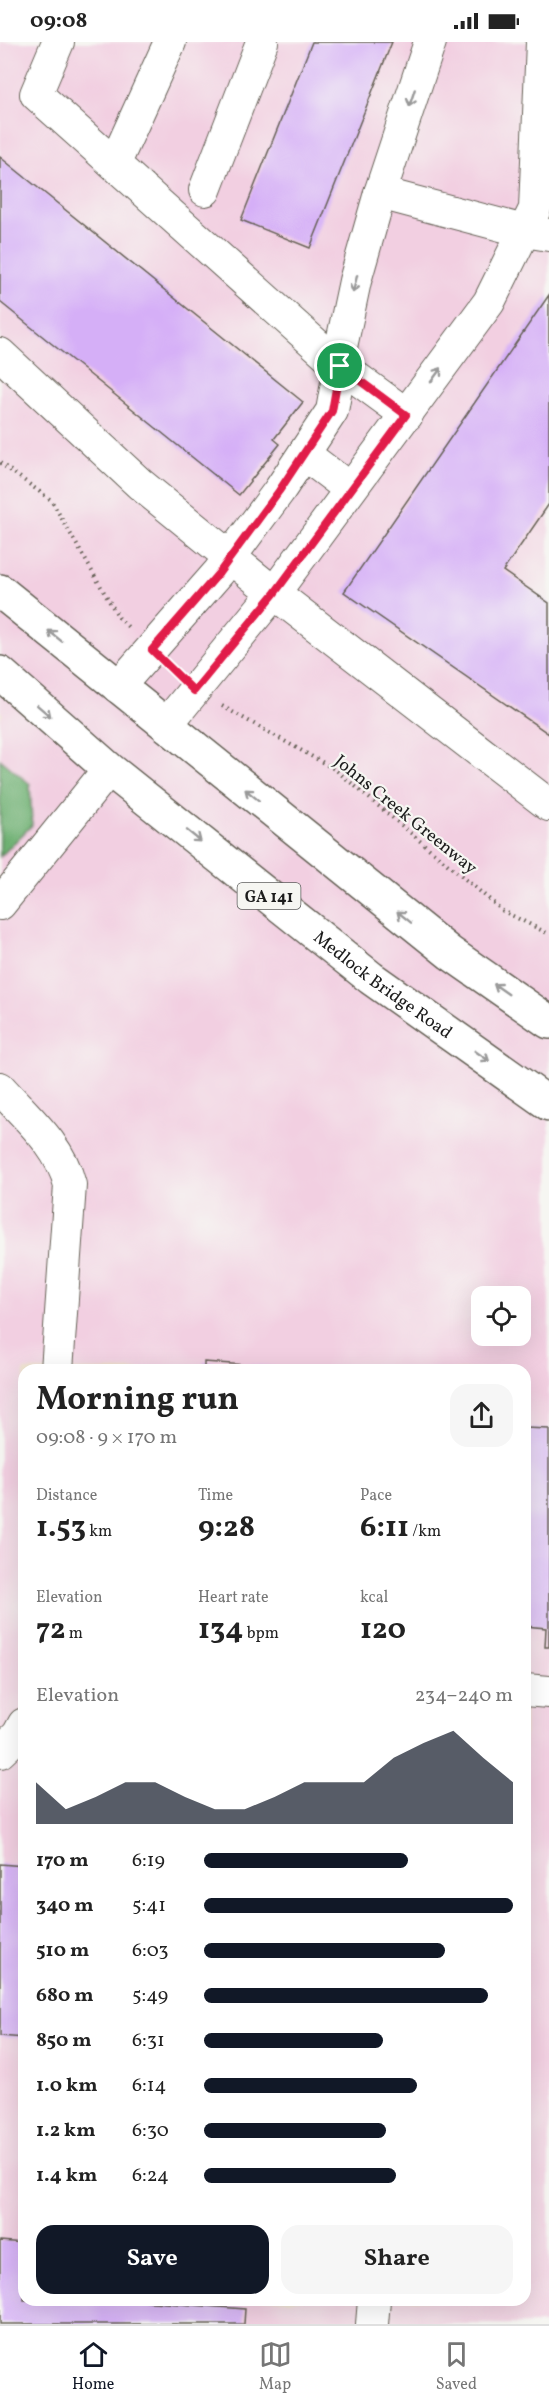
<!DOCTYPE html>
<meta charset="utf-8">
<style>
:root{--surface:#fff;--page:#f6f6f6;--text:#222;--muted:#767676;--line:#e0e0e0;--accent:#111827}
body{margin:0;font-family:Vollkorn,serif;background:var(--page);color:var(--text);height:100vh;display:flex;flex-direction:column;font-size:22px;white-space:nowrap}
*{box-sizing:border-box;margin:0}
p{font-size:20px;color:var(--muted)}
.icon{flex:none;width:33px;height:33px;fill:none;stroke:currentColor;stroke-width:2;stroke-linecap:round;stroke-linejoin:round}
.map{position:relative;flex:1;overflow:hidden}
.drawer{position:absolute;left:18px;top:1322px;width:513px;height:942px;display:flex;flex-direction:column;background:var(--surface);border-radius:18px;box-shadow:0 6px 24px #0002}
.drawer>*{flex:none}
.fabs{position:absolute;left:471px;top:1244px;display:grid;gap:12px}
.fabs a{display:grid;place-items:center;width:60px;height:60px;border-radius:12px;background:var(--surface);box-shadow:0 6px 24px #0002;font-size:30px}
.pin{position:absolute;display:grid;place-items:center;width:51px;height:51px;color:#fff;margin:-26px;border:3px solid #fff;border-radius:50%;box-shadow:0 2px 6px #0007}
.round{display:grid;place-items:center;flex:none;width:63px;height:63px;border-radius:18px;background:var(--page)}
.summary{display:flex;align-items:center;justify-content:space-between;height:102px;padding:0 18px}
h1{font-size:33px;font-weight:700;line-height:45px}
.figures{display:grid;grid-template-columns:repeat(3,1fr);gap:9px;height:102px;padding:6px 18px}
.figures div{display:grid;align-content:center}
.figures b{font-size:30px;font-weight:700}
.figures small{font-size:16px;font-weight:400}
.figures p{font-size:16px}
.chart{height:168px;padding:12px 18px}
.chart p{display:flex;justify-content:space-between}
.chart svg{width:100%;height:108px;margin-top:6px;fill:var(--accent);opacity:.7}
.cta{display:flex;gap:12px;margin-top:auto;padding:12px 18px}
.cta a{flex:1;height:69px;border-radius:18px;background:var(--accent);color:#fff;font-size:24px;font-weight:700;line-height:69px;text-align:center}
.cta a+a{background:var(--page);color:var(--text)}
ul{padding:0 18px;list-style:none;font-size:20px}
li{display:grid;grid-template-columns:96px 72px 1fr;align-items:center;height:45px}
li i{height:15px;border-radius:8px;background:var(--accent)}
.status{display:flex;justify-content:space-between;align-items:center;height:42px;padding:0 30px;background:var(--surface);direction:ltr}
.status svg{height:16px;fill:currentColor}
.menu{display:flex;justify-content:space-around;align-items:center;height:84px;border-top:2px solid var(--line);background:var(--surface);font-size:16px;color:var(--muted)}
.menu a{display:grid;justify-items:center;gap:3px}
.menu .selected{color:var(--accent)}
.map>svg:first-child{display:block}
</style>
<div class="status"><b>09:08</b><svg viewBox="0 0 49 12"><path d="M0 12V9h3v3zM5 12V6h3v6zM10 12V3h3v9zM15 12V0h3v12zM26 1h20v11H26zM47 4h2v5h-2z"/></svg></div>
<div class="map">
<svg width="549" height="2282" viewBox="0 0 549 2282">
<rect width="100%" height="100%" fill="#f6f6f2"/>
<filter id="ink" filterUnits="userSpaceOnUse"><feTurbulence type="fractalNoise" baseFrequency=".0167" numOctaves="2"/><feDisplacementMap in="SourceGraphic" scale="12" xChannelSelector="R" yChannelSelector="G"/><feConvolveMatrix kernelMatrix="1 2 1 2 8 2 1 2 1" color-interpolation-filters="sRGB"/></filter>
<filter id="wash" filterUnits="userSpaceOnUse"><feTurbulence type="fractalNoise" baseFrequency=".008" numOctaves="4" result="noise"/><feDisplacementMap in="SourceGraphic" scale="24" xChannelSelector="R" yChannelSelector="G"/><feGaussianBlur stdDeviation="1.35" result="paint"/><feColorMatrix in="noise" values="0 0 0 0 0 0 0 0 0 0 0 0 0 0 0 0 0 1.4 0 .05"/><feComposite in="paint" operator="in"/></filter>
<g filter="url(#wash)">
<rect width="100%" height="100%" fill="#efe0c3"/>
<path fill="#f2cfe1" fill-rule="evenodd" d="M0,0h549v2282h-549v-1605l3,-5 -3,-3zM482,1254h38v39h-38zM24,1328h501v930h-501z"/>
<path fill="#6eb072" stroke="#456647" stroke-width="1.5" d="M0,717l30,25 2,41 -32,32z"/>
<g id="blocks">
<g fill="#d5aff7">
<path d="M312,0h80l-82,206 -69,-28z"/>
<path d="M0,115l303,245 -29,37 6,5 -41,51 -239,-193z"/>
<path d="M549,253v209l-46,67 46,32v131l-205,-142z"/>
<path d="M204,1320l81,6v2h-81z"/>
<path d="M525,1386l24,1v218h-4l1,-19 -21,-2z"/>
<path d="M0,1822l24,2v172l-24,-2z"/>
<path d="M0,2199l24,2v57h103l118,9 -1,15h-244z"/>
</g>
</g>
</g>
<g filter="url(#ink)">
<use href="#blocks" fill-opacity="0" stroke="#666156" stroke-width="1.5"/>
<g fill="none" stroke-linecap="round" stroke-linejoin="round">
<g stroke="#666156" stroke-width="34">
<g id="minor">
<path d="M58,0l-22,52 304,272 67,49"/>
<path d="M115,121l55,-121"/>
<path d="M205,148l57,-148"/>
<path d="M380,151l144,38 25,4"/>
<path d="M0,312l140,130 134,109 275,212"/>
<path d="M304,412l46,35"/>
<path d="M118,645l101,-115 60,-81 53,-80 8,-45 -2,-5 17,-80 25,-88 50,-151"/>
<path d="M166,683l108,-132 215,-291 46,-93 7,-167"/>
<path d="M0,862l109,-135"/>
<path d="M0,1046c27,30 60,57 70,97l-13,185"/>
<path d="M525,1648l24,2"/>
<path d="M0,1710l18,-17 6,-11"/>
<path d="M372,2282l2,-24"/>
</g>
</g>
<g stroke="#666156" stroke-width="36">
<g id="highway">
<path d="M0,549l450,362 99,69"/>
<path id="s1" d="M0,631l109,96 262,209 178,126"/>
</g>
</g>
<g stroke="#666156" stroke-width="4" stroke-dasharray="1.5 4.5" stroke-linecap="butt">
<path d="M0,421l51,37 68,118 10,10"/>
<path d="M222,664l114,64 167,141 46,23"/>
</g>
<use href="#minor" stroke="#fff" stroke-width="32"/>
<use href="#highway" stroke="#fff" stroke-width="33"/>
</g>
<defs><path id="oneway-shaft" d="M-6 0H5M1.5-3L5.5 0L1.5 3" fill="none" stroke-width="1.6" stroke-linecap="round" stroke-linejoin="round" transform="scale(1.5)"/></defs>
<g stroke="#999">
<use href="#oneway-shaft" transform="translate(412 56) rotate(108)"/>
<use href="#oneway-shaft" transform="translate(355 242) rotate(104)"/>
<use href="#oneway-shaft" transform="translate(436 333) rotate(-54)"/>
<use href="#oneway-shaft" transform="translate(55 594) rotate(-141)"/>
<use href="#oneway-shaft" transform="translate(44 669) rotate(41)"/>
<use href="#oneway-shaft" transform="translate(252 753) rotate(-141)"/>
<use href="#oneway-shaft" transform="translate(194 794) rotate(39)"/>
<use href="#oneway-shaft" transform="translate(404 875) rotate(-141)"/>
<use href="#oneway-shaft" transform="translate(501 947) rotate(-145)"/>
<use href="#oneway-shaft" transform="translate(482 1014) rotate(35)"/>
</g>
</g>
<g fill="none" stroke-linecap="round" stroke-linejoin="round" filter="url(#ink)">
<g stroke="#fff" stroke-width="12">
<path id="route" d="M340,324l66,49 -132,179 -80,97 -42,-41 67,-77 60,-82 53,-80z"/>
</g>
<use href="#route" stroke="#e11d48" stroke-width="8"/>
</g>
<g text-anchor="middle" stroke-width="4.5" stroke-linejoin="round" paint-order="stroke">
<rect fill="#f6f6f2" stroke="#5d5d5c" stroke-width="1.5" x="237.5" y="841" width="63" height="26" rx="4.5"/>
<g font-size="16" font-weight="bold" fill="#1c1c1c">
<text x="269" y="860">GA 141</text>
</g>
<g font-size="18" fill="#1c1c1c" stroke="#f6f6f2">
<text transform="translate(406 772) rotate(39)" y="6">Johns Creek Greenway</text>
<text dy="6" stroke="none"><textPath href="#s1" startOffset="494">Medlock Bridge Road</textPath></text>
</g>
</g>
</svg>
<div class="fabs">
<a><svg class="icon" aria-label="locate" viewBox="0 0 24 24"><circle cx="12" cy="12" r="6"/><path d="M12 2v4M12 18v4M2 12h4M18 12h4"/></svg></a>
</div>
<div class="pin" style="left:340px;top:324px;background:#1e9e55"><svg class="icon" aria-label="arrive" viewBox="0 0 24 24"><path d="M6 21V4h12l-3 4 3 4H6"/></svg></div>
<section class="drawer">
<div class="summary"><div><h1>Morning run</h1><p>09:08 · 9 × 170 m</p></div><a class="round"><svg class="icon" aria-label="share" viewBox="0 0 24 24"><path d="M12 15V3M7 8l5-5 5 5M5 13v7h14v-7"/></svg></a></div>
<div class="figures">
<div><p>Distance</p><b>1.53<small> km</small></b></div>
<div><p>Time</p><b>9:28</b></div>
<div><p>Pace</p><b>6:11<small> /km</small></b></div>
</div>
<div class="figures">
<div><p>Elevation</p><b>72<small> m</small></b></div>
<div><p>Heart rate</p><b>134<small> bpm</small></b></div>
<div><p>kcal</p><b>120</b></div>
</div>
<div class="chart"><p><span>Elevation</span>234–240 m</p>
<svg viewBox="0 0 160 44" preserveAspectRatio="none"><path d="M0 44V27L10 38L20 33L30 27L40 27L50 33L60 38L70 38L80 33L90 27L100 27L110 27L120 17L130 11L140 6L150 17L160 27V44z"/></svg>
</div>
<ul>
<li><b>170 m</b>6:19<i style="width:66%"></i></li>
<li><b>340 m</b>5:41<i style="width:100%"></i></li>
<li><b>510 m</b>6:03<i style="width:78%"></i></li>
<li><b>680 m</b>5:49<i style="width:92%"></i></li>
<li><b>850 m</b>6:31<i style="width:58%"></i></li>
<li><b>1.0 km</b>6:14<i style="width:69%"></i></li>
<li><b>1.2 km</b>6:30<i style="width:59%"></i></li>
<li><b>1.4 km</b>6:24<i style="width:62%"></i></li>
</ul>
<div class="cta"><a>Save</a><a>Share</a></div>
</section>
</div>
<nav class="menu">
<a class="selected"><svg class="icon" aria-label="home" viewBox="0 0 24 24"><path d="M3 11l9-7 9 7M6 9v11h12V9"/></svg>Home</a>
<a><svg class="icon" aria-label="map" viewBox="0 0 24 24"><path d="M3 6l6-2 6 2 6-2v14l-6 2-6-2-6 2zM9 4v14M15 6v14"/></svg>Map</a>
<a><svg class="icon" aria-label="saved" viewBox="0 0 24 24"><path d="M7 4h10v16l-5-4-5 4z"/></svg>Saved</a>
</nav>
